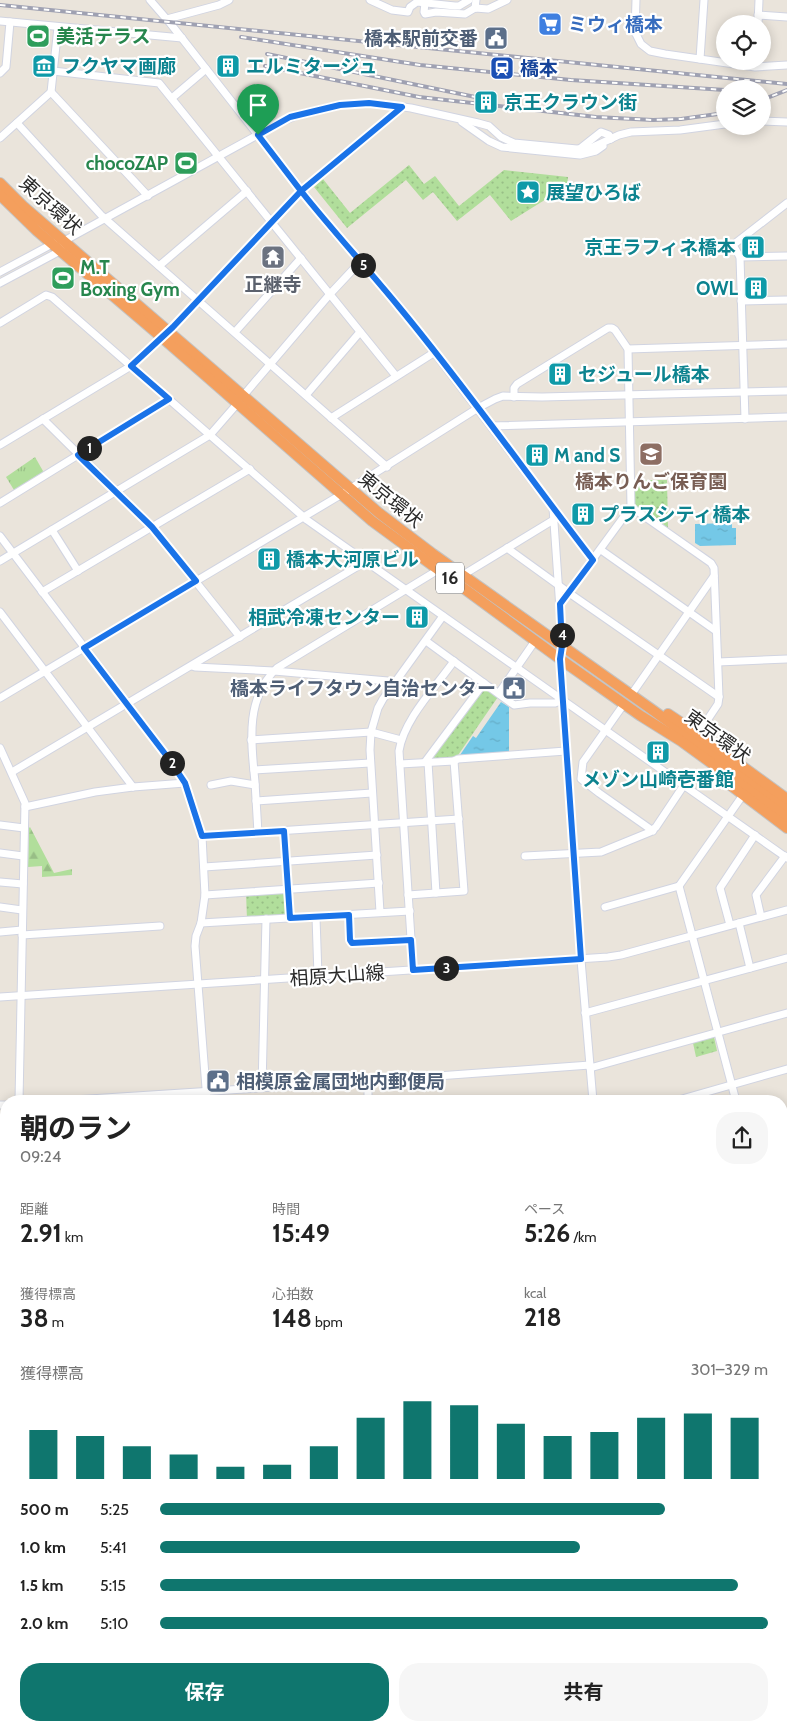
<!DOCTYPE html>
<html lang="ja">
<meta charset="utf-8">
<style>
:root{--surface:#fff;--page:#f6f6f6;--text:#222;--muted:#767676;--accent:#0f766e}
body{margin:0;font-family:Cabin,"Noto Sans JP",sans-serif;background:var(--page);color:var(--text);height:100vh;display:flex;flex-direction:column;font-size:19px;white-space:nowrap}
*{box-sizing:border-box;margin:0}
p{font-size:16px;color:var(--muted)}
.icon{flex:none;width:28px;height:28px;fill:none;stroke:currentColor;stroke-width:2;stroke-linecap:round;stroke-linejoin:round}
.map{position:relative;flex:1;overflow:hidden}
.drawer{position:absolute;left:0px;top:1095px;width:788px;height:636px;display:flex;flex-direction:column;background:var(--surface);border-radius:20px 20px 0 0;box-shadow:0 2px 12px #0003}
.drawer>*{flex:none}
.controls{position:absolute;left:716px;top:15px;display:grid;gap:10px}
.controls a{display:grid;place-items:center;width:55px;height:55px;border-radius:50%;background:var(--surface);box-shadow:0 2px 12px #0003;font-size:25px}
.pin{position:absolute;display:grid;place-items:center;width:42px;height:42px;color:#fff;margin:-51px -21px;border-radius:50% 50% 50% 0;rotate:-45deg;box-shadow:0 0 5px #0007}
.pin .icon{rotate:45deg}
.km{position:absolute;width:25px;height:25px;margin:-12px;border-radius:50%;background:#222;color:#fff;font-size:14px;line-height:25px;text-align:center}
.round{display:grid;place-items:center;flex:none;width:52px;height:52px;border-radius:20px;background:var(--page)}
.head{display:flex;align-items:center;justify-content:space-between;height:85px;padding:0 20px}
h1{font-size:28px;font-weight:700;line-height:38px}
.metrics{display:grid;grid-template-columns:repeat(3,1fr);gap:8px;height:85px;padding:5px 20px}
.metrics div{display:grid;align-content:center}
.metrics b{font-size:25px;font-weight:700}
.metrics small{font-size:14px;font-weight:400}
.metrics p{font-size:14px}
.chart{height:140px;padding:10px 20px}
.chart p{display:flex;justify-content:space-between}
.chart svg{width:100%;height:90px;margin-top:5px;stroke:var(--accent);stroke-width:6}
.action{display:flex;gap:10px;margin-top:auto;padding:10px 20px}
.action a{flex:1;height:58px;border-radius:20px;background:var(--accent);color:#fff;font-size:20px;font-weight:700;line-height:58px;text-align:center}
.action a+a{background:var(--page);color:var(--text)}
ul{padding:0 20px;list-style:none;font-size:16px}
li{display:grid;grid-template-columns:80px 60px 1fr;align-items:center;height:38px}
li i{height:12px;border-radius:6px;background:var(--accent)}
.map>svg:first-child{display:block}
</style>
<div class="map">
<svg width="787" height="1731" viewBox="0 0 787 1731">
<defs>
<pattern id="grass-tufts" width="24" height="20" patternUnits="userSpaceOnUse" patternTransform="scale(1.25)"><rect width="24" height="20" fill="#b1de9b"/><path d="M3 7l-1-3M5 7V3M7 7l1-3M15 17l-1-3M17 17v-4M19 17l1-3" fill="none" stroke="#98be86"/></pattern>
<pattern id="forest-firs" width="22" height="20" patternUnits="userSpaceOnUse" patternTransform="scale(1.25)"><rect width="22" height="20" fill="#b1de9b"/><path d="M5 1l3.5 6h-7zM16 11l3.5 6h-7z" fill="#98be86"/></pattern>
<pattern id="park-dots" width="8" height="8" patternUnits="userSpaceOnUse" patternTransform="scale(1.25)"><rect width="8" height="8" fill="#b1de9b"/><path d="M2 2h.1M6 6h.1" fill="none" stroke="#98be86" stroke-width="1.8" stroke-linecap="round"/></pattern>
<pattern id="water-ripples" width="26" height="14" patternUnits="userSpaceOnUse" patternTransform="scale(1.25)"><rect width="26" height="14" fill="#74c8e7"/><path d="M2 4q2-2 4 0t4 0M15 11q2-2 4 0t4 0" fill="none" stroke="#64acc6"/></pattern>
</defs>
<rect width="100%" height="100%" fill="#eae4db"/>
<path fill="url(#grass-tufts)" d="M35,457l8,14 -1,3 -28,16 -8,-13z"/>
<path fill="url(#forest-firs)" d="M30,827l24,46 18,-4v6l-30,2v-11l-14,1 1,-39z"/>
<g fill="url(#park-dots)">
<path d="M409,165l15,19 11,-8 24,30 45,-36 64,7 -1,9 -56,35 -21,-26 -33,26 -24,-29 -10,8 -17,-20 -59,48 -33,-41 9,-8 27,34z"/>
<path d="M635,480h32l1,48 -31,-21 -2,-3z"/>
<path d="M484,683l16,11 -46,67 -26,1z"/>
<path d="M288,890l2,28 -43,2 -1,-28z"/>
<path d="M714,1037l3,14 -21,6 -3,-14z"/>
<path d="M0,1529l6,1v183l-6,-1z"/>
<path d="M56,1725h176l-4,3 -26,-2 -56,5h-64z"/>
</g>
<g fill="url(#water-ripples)">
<path d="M732,523v5h4v17l-36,1 -5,-3v-19z"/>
<path d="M501,702l8,5v45l-49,3 13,-19 3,2z"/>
</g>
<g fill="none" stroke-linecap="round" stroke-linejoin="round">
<g stroke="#d1d4e1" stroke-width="9">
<g id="minor">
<path d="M150,0l20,23 161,205 68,78 154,202 9,130 -2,21 4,51 16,238 13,153"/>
<path d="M370,0l22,10 16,2 2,-5 7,-5 38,4h4l10,-6"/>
<path d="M636,0l-1,32 6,12 9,7 15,3 90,13 32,-2"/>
<path d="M425,3l-1,9 1,2 11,-2 29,2 10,-6 13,1 19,-9"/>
<path d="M475,8l1,-8"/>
<path d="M758,15l29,2"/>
<path d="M167,19l52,-14 10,-5"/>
<path d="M0,21l182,17"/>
<path d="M758,24l1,-24"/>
<path d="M700,59l4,-59"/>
<path d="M53,71l106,12 237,293"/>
<path d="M0,73l6,-6 4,-45"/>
<path d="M51,92l97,104"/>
<path d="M172,98l34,-29"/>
<path d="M762,121l25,1"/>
<path d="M462,122l27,19 13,6 78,8 16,-4 7,-5"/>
<path d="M17,123l85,93 285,251"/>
<path d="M0,138l51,-46 7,-65"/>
<path d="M582,147l19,-15 8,3 2,4"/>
<path d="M740,257l47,-1"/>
<path d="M159,266l88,-75"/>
<path d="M0,272l54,-29"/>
<path d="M0,283l60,-32 4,-10 219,-120 15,-6 42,-10 29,-2 20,2 22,3 67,15 11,3 12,11 13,6 63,6 16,-2 26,-12 12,-3 49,-2 45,-6"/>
<path d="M741,301l46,-1"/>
<path d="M0,323l46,-28 6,2 255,223 480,338"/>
<path d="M235,332l66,-74"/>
<path d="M628,349l159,-5"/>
<path d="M306,395l54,-63"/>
<path d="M243,396l87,-102 30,-32"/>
<path d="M514,397v-9l3,-4 91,-56h4l3,2 13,19 3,158 -71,97"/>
<path d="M331,418l104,-66"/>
<path d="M43,419l109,108 88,110"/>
<path d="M745,419l-5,-162 -7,-12 54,-42"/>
<path d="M491,426l296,-9"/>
<path d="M0,445l131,-79 42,-39 128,-136 101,-84"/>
<path d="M0,503l169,-104"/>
<path d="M631,507l80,56 3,5 5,129 -1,7 -20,30"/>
<path d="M554,508l39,52"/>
<path d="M52,530l26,41"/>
<path d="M0,536l169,223 16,24 17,53 3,59 -4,28 -5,13 -1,10 12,155"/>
<path d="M507,548l65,47 147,102"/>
<path d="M601,550l115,81"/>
<path d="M0,561l210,-126 27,-31"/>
<path d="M463,575l92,-56"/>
<path d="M42,592l208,-123"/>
<path d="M0,612l133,175"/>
<path d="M426,641l88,64 16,-2h25l8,-3"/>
<path d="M718,662l69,-3"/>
<path d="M192,666l3,1 79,4 114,10 7,2"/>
<path d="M499,693l36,-52"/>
<path d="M631,695l83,-119"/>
<path d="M0,698l337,-201 141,-89 17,-9 8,-3 39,1 245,-6"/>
<path d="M624,704l-41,58 -2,17 18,14 54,38"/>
<path d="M251,740l120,-8 30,8"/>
<path d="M0,748l25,55 -6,298"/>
<path d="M454,761l4,-2 108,-8"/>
<path d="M425,762l59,-79"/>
<path d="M428,762l8,131"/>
<path d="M400,764l54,-3 10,130 -56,4"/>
<path d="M254,770l116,-7"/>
<path d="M12,772l353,-210"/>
<path d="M211,785l20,-4 24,4"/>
<path d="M256,801l116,-8"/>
<path d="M25,807l70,-15 38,-5 52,-4"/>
<path d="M0,825l24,3"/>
<path d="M284,831l6,87"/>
<path d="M258,833c-1,-17 -2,-34 -3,-51 -4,-40 -10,-84 22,-114l161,-98"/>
<path d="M202,836l257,-17"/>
<path d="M0,853l23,3"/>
<path d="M525,856l76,-4 49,-20 6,-5 28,-42"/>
<path d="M204,867l173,-12"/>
<path d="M0,882l23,2"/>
<path d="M205,895l174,-12"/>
<path d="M0,907l22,3"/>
<path d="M605,907l74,-21"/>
<path d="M380,912l-10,-162 1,-18 7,-24 5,-9 60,-83"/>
<path d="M349,915l1,25 2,3 59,-4"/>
<path d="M316,917l2,59"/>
<path d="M761,917l-5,-22 29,-39"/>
<path d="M201,923l209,-12"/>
<path d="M739,923l11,45"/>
<path d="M730,925l-10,-37 35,-53"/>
<path d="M0,932l22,-2"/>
<path d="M22,935l138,-9"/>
<path d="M413,970l-14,-219c5,-32 36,-63 55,-90"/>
<path d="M0,997l608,-40 13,-2 166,-45"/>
<path d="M585,1013l202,-55"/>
<path d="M590,1068l197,-55"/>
<path d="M368,1081l222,-16"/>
<path d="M262,1088l4,-169"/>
<path d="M58,1101l310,-20v20"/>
<path d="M675,1101l112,-32"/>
<path d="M736,1101l-57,-215 64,-91"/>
<path d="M0,1105h6"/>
<path d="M781,1126l6,-2"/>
<path d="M781,1179l6,-2"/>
<path d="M0,1209h6"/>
<path d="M781,1234l6,-1"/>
<path d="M781,1271l6,21"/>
<path d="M0,1314h6"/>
<path d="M0,1376l6,-8"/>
<path d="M781,1404h6"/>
<path d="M781,1467l6,1"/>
<path d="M0,1525l6,2"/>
<path d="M781,1546l6,-17"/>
<path d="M781,1596l6,2"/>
<path d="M781,1609l6,-6"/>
<path d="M781,1707h6"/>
<path d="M0,1717l6,2"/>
<path d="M33,1725l24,6"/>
<path d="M493,1725l19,6"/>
<path d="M194,1731h18"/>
<path d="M238,1731l1,-6"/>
<path d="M395,1731l1,-6"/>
<path d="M480,1731l5,-6"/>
</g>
</g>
<g stroke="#c3c3c3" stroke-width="12">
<g id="highway">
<path d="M0,183l23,23 356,307 54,41 221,157 133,97"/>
<path d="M0,195l37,36 129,110 206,180 188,138 81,57 40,25 106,77"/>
<path d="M668,714l30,20 89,65"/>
<path d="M721,778l66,50"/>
</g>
</g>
<use href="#minor" stroke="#fff" stroke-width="7"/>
<use href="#highway" stroke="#f49f5d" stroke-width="10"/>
<g stroke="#9fa1b2" stroke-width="4">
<g id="rail">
<path d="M0,5l787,79"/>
<path d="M241,37l179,28 151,15 154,10"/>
<path d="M267,54l218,45"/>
<path d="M265,66l154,31 177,20 57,3 28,-1 44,-6"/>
<path d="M762,100l25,-10"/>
</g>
</g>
<use href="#rail" stroke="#fff" stroke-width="2" stroke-dasharray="5.5" stroke-linecap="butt"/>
</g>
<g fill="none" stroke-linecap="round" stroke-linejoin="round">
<g stroke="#fff" stroke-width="10">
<path id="route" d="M258,135l43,56 -128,136 -42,39 38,33 -91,56 74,72 44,54 -112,67 85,111 16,24 17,53 82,-5 6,87 59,-3 1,25 2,3 59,-3 2,30 168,-11 -21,-300 2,-13 -2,-42 33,-44c-65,-84 -126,-171 -194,-253 -32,-39 -66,-76 -98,-116l101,-84 -33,-4 -29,2 -50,12 -32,18"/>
</g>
<use href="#route" stroke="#1a73e8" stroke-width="6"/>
</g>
<defs>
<g id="supermarket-square" transform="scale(1.25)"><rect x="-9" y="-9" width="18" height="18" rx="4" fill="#3f7fe0" stroke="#fff"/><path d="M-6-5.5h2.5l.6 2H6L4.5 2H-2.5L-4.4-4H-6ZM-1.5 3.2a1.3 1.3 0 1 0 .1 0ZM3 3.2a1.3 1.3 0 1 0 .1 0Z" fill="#fff"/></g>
<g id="stadium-square" transform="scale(1.25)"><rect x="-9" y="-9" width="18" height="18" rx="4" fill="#2e9e5b" stroke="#fff"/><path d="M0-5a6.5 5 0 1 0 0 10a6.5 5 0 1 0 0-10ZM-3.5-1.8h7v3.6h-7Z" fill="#fff"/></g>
<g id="civic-square" transform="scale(1.25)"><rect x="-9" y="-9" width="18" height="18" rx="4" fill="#5c6f8a" stroke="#fff"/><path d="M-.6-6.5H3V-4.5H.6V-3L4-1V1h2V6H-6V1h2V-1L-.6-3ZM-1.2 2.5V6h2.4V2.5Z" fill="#fff"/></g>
<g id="museum-square" transform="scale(1.25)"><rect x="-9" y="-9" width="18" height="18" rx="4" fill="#0f9aa8" stroke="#fff"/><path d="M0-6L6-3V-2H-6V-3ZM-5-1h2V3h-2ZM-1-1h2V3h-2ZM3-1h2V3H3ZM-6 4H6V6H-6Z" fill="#fff"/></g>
<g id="building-square" transform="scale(1.25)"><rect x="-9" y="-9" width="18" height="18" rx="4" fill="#0f9aa8" stroke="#fff"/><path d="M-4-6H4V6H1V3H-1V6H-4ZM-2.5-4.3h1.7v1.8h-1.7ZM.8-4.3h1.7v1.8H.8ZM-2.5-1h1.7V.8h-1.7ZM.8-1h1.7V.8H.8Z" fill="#fff"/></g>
<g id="station-square" transform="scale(1.25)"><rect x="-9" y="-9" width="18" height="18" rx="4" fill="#1a4fb4" stroke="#fff"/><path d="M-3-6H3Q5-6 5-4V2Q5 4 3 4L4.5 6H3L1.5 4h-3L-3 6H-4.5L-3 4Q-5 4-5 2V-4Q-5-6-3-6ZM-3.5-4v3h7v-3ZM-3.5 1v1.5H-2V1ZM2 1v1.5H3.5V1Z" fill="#fff"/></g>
<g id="sight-square" transform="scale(1.25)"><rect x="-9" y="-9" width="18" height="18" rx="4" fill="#0f9aa8" stroke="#fff"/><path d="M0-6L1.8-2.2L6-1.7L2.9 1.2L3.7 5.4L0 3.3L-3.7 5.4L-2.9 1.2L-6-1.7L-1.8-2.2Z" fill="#fff"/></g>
<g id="temple-square" transform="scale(1.25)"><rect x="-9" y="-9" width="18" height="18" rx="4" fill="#6b7280" stroke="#fff"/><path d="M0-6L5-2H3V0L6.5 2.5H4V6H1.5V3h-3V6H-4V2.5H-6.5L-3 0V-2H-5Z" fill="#fff"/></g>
<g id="school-square" transform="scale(1.25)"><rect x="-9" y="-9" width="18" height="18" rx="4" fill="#8d6e63" stroke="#fff"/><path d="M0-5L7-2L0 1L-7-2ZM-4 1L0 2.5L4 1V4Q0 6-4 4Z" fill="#fff"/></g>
</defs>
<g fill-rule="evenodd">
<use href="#supermarket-square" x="550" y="24"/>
<use href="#stadium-square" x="38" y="36"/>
<use href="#civic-square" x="496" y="38"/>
<use href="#museum-square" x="44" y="66"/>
<use href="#building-square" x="228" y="66"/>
<use href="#station-square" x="502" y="68"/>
<use href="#building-square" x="486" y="102"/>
<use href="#stadium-square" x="186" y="163"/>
<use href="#sight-square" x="528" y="192"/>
<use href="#building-square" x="753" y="247"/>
<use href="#temple-square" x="273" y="257"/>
<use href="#stadium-square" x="63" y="278"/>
<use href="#building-square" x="756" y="288"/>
<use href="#building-square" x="560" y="374"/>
<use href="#school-square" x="651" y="454"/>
<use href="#building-square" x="537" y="455"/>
<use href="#building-square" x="583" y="514"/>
<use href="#building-square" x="269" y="559"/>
<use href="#building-square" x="417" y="617"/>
<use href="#civic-square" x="514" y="688"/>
<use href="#building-square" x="658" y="752"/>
<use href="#civic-square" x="218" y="1081"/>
</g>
<g text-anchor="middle" stroke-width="4.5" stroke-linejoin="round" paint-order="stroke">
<rect fill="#fff" stroke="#696969" stroke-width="1" x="436" y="562.5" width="28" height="31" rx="4"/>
<g font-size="18" font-weight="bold" fill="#292929">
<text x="450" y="584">16</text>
</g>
<g font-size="19" font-weight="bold" fill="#366cbe" stroke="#fff" text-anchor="start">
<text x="568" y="31">ミウィ橋本</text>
</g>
<g font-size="19" font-weight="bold" fill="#27864d" stroke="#fff" text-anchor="start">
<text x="56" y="43">美活テラス</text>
<text x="168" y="170" text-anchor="end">chocoZAP</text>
<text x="80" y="274">M.T<tspan x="80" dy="22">Boxing Gym</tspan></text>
</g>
<g font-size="19" font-weight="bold" fill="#4e5e75" stroke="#fff" text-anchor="end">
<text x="478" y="45">橋本駅前交番</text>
<text x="496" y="695">橋本ライフタウン自治センター</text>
<text x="236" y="1088" text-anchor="start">相模原金属団地内郵便局</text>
</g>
<g font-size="19" font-weight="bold" fill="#0d838f" stroke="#fff" text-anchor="start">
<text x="62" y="73">フクヤマ画廊</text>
<text x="246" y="73">エルミタージュ</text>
<text x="504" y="109">京王クラウン街</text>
<text x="546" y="199">展望ひろば</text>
<text x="736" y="254" text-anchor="end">京王ラフィネ橋本</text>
<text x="738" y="295" text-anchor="end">OWL</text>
<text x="578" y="381">セジュール橋本</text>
<text x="554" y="462">M and S</text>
<text x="600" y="521">プラスシティ橋本</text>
<text x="286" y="566">橋本大河原ビル</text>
<text x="400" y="624" text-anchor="end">相武冷凍センター</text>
<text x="658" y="786" text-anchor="middle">メゾン山崎壱番館</text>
</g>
<g font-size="19" font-weight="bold" fill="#164399" stroke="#fff" text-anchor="start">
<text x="520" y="75">橋本</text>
</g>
<g font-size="19" fill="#292929" stroke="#fff">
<text transform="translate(51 205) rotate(42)" y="7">東京環状</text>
<text transform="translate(391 499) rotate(39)" y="7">東京環状</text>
<text transform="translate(718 736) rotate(36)" y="7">東京環状</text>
<text transform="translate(337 975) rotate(-4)" y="7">相原大山線</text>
</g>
<g font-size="19" font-weight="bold" fill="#5b616d" stroke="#fff">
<text x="273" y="291">正継寺</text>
</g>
<g font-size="19" font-weight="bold" fill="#785e54" stroke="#fff">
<text x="651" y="488">橋本りんご保育園</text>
</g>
</g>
</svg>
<div class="controls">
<a><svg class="icon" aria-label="locate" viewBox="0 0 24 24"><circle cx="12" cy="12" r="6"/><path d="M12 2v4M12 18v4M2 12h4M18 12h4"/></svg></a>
<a><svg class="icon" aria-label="layers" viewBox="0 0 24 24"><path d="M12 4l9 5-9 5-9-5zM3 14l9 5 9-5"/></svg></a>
</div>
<div class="pin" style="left:258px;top:135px;background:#1e9e55"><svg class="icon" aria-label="arrive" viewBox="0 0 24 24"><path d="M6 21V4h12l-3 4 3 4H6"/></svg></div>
<b class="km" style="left:89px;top:448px">1</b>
<b class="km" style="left:172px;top:763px">2</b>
<b class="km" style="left:446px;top:968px">3</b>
<b class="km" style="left:562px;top:635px">4</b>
<b class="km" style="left:363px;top:265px">5</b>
<section class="drawer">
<div class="head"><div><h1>朝のラン</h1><p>09:24</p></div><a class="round"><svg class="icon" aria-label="share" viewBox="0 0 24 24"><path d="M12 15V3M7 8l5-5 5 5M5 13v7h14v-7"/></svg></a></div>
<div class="metrics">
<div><p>距離</p><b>2.91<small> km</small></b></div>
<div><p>時間</p><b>15:49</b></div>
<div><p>ペース</p><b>5:26<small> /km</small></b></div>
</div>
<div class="metrics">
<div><p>獲得標高</p><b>38<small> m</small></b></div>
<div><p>心拍数</p><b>148<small> bpm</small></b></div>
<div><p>kcal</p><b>218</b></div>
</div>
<div class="chart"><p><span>獲得標高</span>301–329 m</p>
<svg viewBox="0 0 160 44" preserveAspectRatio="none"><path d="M5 44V20M15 44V23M25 44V28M35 44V32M45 44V38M55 44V37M65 44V28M75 44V14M85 44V6M95 44V8M105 44V17M115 44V23M125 44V21M135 44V14M145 44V12M155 44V14"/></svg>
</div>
<ul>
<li><b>500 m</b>5:25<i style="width:83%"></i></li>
<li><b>1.0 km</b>5:41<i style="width:69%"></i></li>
<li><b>1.5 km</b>5:15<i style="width:95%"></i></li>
<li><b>2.0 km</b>5:10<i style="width:100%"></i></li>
</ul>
<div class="action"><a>保存</a><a>共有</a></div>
</section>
</div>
